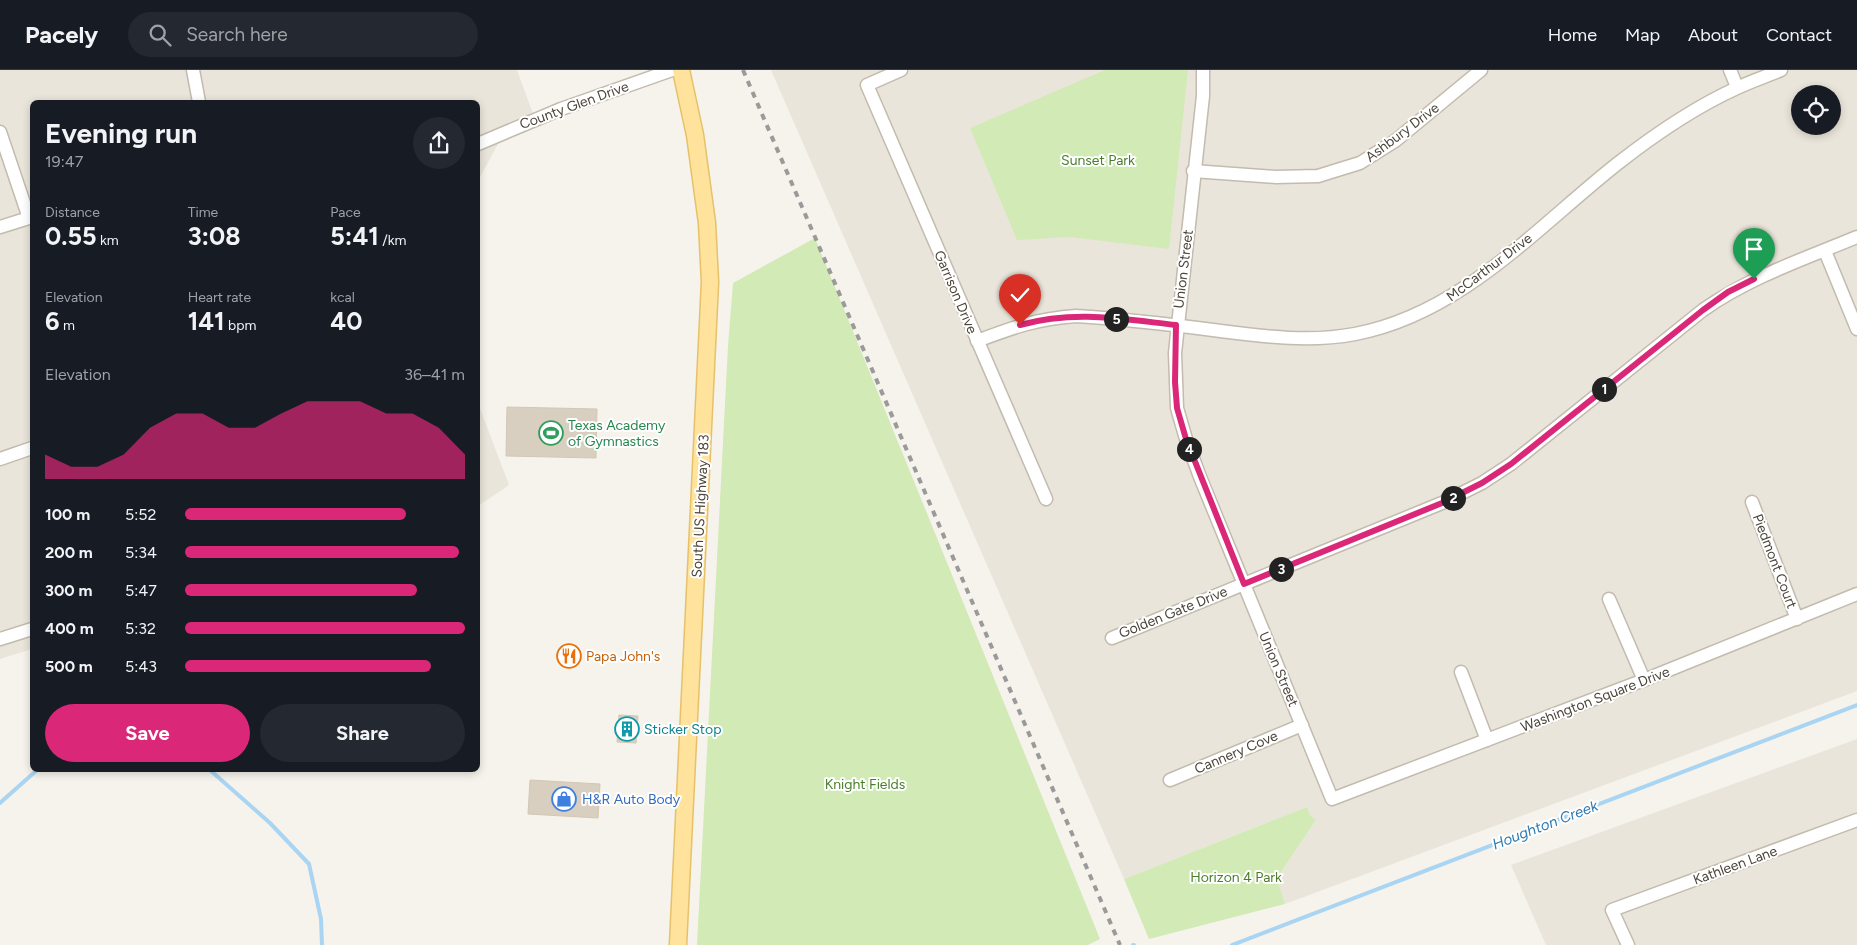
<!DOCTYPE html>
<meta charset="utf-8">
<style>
:root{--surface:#171b24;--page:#242831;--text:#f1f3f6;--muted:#9ea1a6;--line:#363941;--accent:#db2777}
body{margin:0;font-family:Figtree,sans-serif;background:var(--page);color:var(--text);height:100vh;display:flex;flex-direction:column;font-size:19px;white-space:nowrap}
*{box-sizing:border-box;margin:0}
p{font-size:16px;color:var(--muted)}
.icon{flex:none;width:28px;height:28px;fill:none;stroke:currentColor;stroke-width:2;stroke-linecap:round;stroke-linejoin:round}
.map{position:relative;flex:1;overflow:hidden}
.panel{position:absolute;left:30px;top:30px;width:450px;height:672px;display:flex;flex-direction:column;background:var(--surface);border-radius:8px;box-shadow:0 2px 8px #0003}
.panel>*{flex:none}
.buttons{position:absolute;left:1791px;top:15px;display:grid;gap:10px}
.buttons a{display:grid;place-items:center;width:50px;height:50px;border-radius:50%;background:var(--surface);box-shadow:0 2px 8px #0003;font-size:25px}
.pin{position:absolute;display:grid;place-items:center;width:42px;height:42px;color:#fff;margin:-51px -21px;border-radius:50% 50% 50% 0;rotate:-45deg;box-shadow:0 0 5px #0007}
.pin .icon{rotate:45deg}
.km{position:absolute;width:25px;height:25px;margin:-12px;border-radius:50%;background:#222;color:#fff;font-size:14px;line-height:25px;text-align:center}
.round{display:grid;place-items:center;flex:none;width:52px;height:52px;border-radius:26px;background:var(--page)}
.summary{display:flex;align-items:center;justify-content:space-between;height:85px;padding:0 15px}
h1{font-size:28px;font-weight:700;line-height:38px}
.metrics{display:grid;grid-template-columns:repeat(3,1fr);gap:8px;height:85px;padding:5px 15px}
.metrics div{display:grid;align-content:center}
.metrics b{font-size:25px;font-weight:700}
.metrics small{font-size:14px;font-weight:400}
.metrics p{font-size:14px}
.chart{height:140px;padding:10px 15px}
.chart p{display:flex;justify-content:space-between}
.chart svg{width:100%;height:90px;margin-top:5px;fill:var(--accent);opacity:.7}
.primary-button{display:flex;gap:10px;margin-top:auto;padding:10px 15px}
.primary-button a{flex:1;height:58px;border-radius:30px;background:var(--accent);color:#fff;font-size:20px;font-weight:700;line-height:58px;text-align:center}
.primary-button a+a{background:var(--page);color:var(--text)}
ul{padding:0 15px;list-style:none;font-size:16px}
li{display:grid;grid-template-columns:80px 60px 1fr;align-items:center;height:38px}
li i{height:12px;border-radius:6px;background:var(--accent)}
header{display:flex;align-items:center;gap:30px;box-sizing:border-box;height:70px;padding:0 25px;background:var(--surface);border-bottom:1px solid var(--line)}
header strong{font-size:24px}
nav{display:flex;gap:28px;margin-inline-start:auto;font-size:18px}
.search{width:350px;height:45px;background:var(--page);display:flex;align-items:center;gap:12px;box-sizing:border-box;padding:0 18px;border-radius:28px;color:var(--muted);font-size:19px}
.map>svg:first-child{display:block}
</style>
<header>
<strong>Pacely</strong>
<div class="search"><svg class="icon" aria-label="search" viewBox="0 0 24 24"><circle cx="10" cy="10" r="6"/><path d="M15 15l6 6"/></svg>Search here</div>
<nav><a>Home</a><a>Map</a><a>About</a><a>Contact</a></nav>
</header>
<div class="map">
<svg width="1857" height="875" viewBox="0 0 1857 875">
<rect width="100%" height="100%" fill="#f6f3ec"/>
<g fill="#eae5da" fill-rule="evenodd">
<path d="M0,0h517l18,49 -30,12 -27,50v-79h-446v547l-32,10z"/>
<path d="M771,0h1086v621l-572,213 -8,-26 39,-58 -6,-5 -3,-8 -183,72zM1800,24h32v32h-32z"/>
<path d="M478,333l31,82 -31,21z"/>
<path d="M1857,669v206h-311l-35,-80z"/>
</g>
<g fill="#d2eab5">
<path d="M1105,0h83l-19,179 -99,-12 -53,3 -47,-112z"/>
<path d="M815,168l285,701 -12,6h-391l31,-599 5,-63z"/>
<path d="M1307,737l3,8 6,5 -39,58 8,26 -136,35 -25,-60z"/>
</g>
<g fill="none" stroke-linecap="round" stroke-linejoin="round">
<g stroke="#a9d4f2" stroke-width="4">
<path d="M210,700l60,53 39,41 12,55 1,26"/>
<path d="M0,733l37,-33"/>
<path d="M1133,875h1"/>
<path d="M1232,875l625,-240"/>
</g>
</g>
<g fill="#d8cfc1" stroke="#d3c7b4">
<path d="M507,337l90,2 -1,49 -90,-2z"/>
<path d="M619,645l19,1 -2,27 -19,-1z"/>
<path d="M530,710l70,4 -2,34 -70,-4z"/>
</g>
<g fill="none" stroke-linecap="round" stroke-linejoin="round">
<g stroke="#c2bbae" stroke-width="15">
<g id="minor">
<path d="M193,0l6,32"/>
<path d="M901,0l-34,15 179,414"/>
<path d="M1203,0v26l-28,257 2,55 9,31 14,38 132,322 312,-119 213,-86"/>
<path d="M1730,0l7,17"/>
<path d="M0,62l29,86"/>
<path d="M478,74l83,-35 111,-39"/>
<path d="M1193,101l83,6 42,-1 42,-13 35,-22 86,-71"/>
<path d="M0,157l32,-10"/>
<path d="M1825,181l32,78"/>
<path d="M977,271c37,-14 59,-22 99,-25 46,3 91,8 137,14 48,6 95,13 142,4 106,-20 181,-106 262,-170 37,-29 78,-57 120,-76 15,-7 30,-12 44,-18"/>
<path d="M0,389l32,-11"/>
<path d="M1752,432l45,117"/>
<path d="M1609,529l35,81"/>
<path d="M1112,568l330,-135 40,-20 29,-19 192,-154c47,-33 101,-51 154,-73"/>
<path d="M0,569l32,-10"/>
<path d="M1461,602l26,68"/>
<path d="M1170,710l132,-55"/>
<path d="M1628,875l-16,-35 245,-90"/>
</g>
</g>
<g stroke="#e6c16a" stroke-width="19">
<path id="major" d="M678,875l32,-663 -3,-59 -12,-88 -14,-65"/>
</g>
<use href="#minor" stroke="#fff" stroke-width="12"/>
<use href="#major" stroke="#ffe39c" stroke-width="16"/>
<path stroke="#9a9a9a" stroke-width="4" stroke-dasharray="6 6" stroke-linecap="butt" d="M743,0l377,875"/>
</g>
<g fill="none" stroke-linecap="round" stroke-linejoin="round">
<g stroke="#fff" stroke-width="10">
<path id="route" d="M1020,255c55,-15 101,-6 156,0l-1,57 2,26 9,31 58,145 198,-81 40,-20 29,-19 192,-154 25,-18 26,-13"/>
</g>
<use href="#route" stroke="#db2777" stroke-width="6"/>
</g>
<defs>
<g id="stadium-ring" transform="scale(1.25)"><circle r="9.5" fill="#fff" stroke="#2e9e5b" stroke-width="1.5"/><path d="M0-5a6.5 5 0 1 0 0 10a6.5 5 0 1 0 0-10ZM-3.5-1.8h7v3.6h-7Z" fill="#2e9e5b"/></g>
<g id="restaurant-ring" transform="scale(1.25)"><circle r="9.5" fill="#fff" stroke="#e8710a" stroke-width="1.5"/><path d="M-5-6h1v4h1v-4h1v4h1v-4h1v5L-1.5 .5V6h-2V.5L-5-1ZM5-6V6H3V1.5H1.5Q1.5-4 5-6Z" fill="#e8710a"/></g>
<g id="building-ring" transform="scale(1.25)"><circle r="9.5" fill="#fff" stroke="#0f9aa8" stroke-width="1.5"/><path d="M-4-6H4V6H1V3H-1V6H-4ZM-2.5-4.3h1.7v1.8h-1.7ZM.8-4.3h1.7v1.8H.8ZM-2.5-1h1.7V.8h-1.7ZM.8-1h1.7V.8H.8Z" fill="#0f9aa8"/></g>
<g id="shop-ring" transform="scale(1.25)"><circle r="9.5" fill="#fff" stroke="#3f7fe0" stroke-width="1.5"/><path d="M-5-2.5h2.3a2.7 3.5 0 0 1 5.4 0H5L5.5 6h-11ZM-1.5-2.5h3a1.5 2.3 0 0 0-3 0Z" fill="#3f7fe0"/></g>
</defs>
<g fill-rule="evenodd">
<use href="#stadium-ring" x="551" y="363"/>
<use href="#restaurant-ring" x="569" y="586"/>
<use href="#building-ring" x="627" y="659"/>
<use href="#shop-ring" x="564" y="729"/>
</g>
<g text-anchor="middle" stroke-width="4" stroke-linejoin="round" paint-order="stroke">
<g font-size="14" fill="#4b4439" stroke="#fff">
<text transform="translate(574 35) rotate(-20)" y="5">County Glen Drive</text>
<text transform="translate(1402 62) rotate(-37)" y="5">Ashbury Drive</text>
<text transform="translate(1489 197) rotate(-37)" y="5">McCarthur Drive</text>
<text transform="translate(1183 199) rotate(-83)" y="5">Union Street</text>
<text transform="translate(956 222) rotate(67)" y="5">Garrison Drive</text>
<text transform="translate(700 436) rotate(-87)" y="5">South US Highway 183</text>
<text transform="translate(1775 491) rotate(69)" y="5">Piedmont Court</text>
<text transform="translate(1173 542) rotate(-22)" y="5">Golden Gate Drive</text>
<text transform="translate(1279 599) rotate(67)" y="5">Union Street</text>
<text transform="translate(1595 629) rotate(-21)" y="5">Washington Square Drive</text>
<text transform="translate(1236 682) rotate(-23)" y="5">Cannery Cove</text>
<text transform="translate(1735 795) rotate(-20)" y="5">Kathleen Lane</text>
</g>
<g font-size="14" fill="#4a7f2a" stroke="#fff">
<text x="1098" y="95">Sunset Park</text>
<text x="865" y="719">Knight Fields</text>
<text x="1236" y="812">Horizon 4 Park</text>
</g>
<g font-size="14" fill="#27864d" stroke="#fff" text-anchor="start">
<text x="568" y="360">Texas Academy<tspan x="568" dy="16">of Gymnastics</tspan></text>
</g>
<g font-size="14" fill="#c56008" stroke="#fff" text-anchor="start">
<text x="586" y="591">Papa John's</text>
</g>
<g font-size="14" fill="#0d838f" stroke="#fff" text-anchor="start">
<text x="644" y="664">Sticker Stop</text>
</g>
<g font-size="14" fill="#366cbe" stroke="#fff" text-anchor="start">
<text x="582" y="734">H&amp;R Auto Body</text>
</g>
<g font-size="15" font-style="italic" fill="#2e7ab2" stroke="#fff">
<text transform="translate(1545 755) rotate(-21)" y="5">Houghton Creek</text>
</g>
</g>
</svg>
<div class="buttons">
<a><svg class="icon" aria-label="locate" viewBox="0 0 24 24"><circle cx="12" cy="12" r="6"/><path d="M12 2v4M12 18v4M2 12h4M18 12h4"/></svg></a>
</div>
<div class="pin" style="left:1754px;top:209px;background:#1e9e55"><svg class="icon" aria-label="arrive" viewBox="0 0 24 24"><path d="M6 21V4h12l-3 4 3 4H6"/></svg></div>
<div class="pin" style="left:1020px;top:255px;background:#d93025"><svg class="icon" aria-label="check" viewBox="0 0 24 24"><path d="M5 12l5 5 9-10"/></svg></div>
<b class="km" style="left:1604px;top:319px">1</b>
<b class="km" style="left:1453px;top:428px">2</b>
<b class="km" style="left:1281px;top:499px">3</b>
<b class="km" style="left:1189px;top:379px">4</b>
<b class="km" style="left:1116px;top:249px">5</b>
<section class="panel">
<div class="summary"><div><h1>Evening run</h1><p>19:47</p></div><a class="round"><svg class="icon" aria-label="share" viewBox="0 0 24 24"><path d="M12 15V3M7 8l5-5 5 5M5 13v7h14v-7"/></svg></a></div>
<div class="metrics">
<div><p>Distance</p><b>0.55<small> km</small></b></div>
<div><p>Time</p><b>3:08</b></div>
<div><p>Pace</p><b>5:41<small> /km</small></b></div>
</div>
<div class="metrics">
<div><p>Elevation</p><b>6<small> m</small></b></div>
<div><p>Heart rate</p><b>141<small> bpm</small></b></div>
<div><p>kcal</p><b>40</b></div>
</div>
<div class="chart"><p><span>Elevation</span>36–41 m</p>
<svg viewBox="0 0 160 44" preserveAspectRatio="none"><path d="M0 44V32L10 38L20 38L30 32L40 19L50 12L60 12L70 19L80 19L90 12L100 6L110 6L120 6L130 12L140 12L150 19L160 32V44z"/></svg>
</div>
<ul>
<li><b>100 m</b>5:52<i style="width:79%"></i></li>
<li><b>200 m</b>5:34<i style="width:98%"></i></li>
<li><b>300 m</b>5:47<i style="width:83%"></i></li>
<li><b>400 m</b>5:32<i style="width:100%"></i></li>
<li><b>500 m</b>5:43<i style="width:88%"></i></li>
</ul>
<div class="primary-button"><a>Save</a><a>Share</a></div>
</section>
</div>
